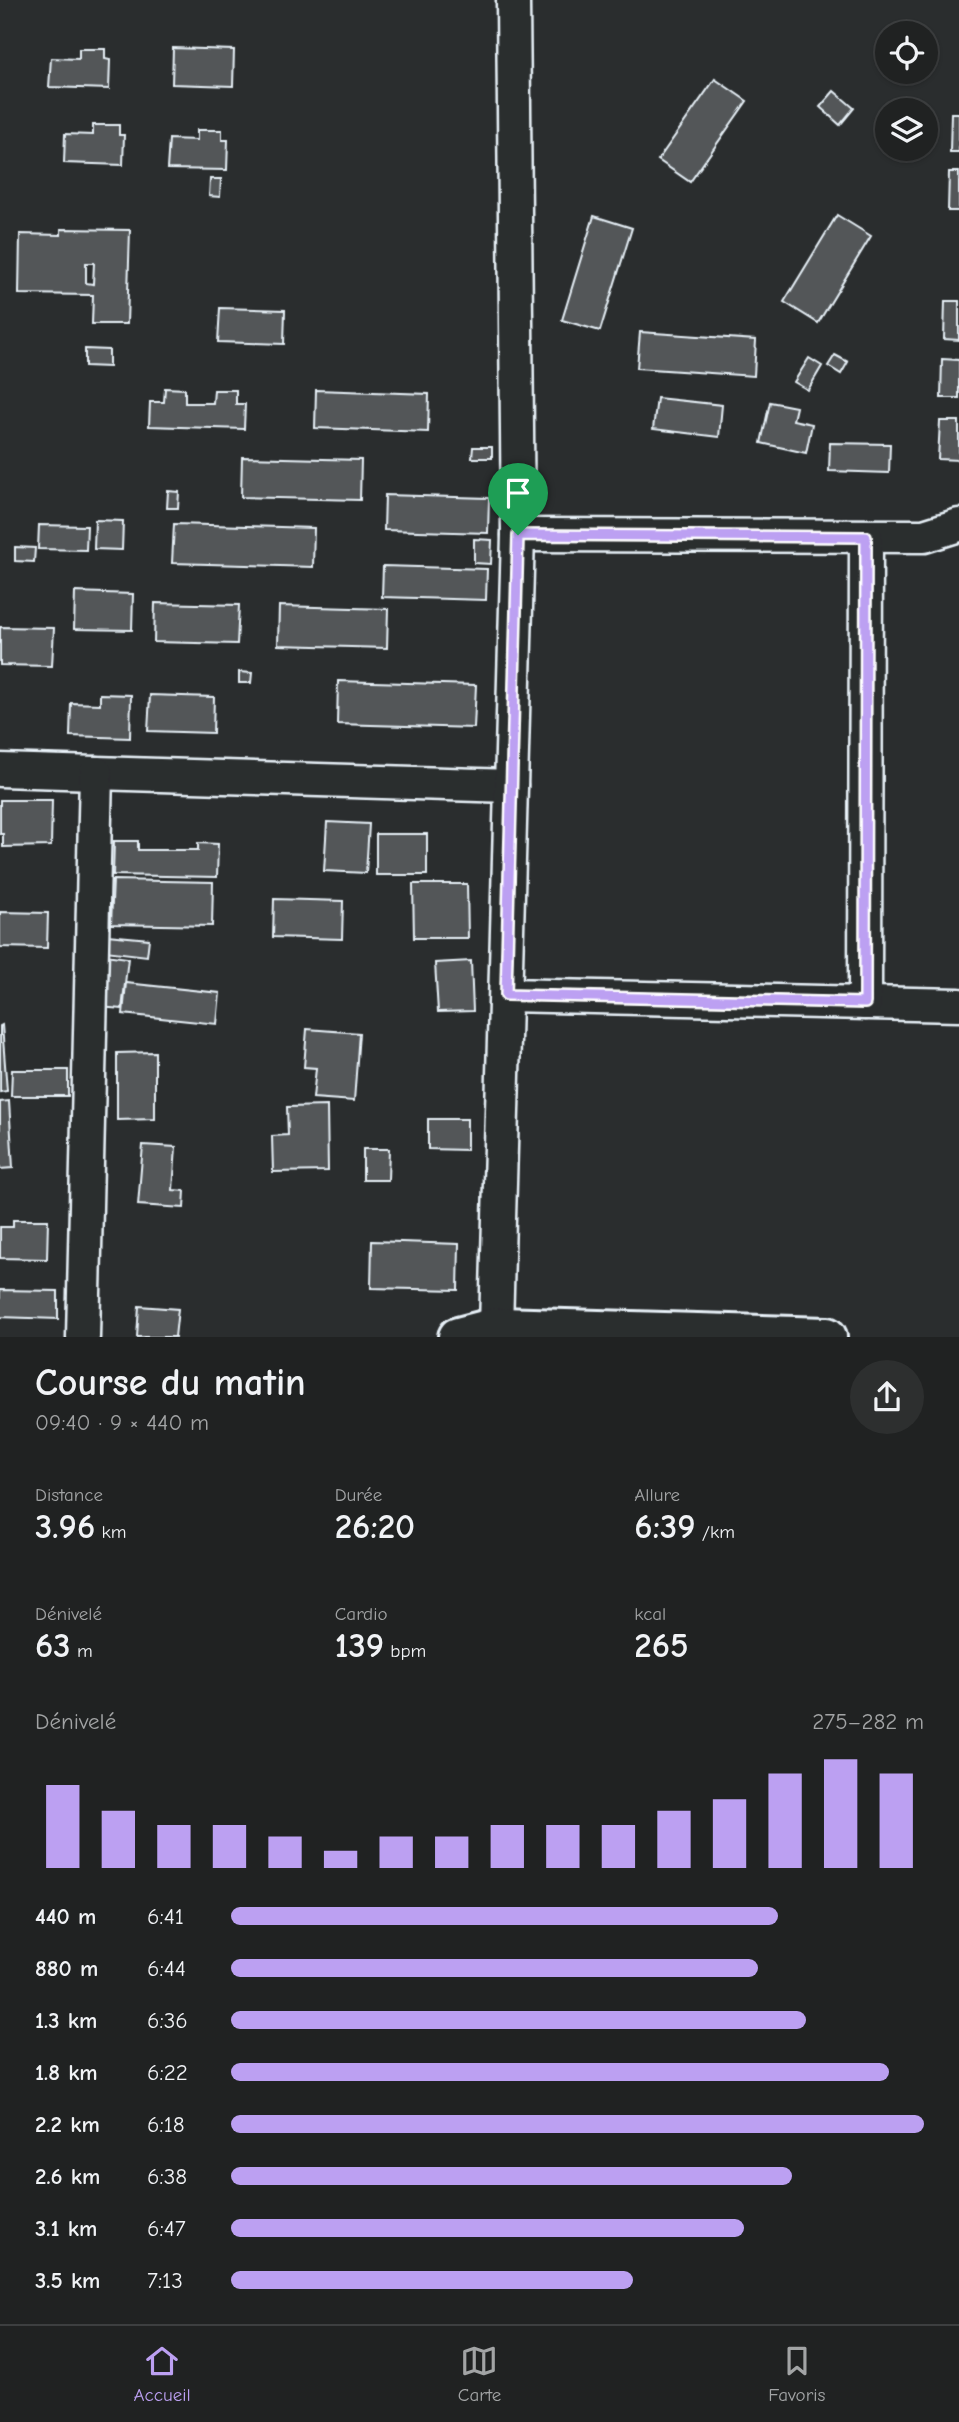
<!DOCTYPE html>
<html lang="fr">
<meta charset="utf-8">
<style>
:root{--surface:#202222;--page:#2d2f2f;--text:#f1f3f6;--muted:#a2a4a5;--line:#3d3f40;--accent:#bca0f2}
body{margin:0;font-family:"Comic Neue",sans-serif;background:var(--page);color:var(--text);height:100vh;display:flex;flex-direction:column;font-size:26px;white-space:nowrap}
*{box-sizing:border-box;margin:0}
p{font-size:23px;color:var(--muted)}
.icon{flex:none;width:38px;height:38px;fill:none;stroke:currentColor;stroke-width:2;stroke-linecap:round;stroke-linejoin:round}
.map{position:relative;height:1337px;overflow:hidden}
.side{display:flex;flex-direction:column;background:var(--surface);flex:1}
.side>*{flex:none}
.buttons{position:absolute;left:875px;top:21px;display:grid;gap:14px}
.buttons a{display:grid;place-items:center;width:63px;height:63px;border-radius:50%;background:var(--surface);box-shadow:0 2px 5px #0004,0 0 0 2px var(--line);font-size:35px}
.pin{position:absolute;display:grid;place-items:center;width:60px;height:60px;color:#fff;margin:-72px -30px;border-radius:50% 50% 50% 0;rotate:-45deg;box-shadow:0 0 7px #0007}
.pin .icon{rotate:45deg}
.round{display:grid;place-items:center;flex:none;width:74px;height:74px;border-radius:37px;background:var(--page)}
.head{display:flex;align-items:center;justify-content:space-between;height:119px;padding:0 35px}
h1{font-size:38px;font-weight:600;line-height:52px}
.stats{display:grid;grid-template-columns:repeat(3,1fr);gap:10px;height:119px;padding:7px 35px}
.stats div{display:grid;align-content:center}
.stats b{font-size:35px;font-weight:600}
.stats small{font-size:19px;font-weight:400}
.stats p{font-size:19px}
.chart{height:196px;padding:14px 35px}
.chart p{display:flex;justify-content:space-between}
.chart svg{width:100%;height:126px;margin-top:7px;stroke:var(--accent);stroke-width:6}
ul{padding:0 35px;list-style:none;font-size:23px}
li{display:grid;grid-template-columns:112px 84px 1fr;align-items:center;height:52px}
li i{height:18px;border-radius:9px;background:var(--accent)}
.dock{display:flex;justify-content:space-around;align-items:center;height:98px;border-top:2px solid var(--line);background:var(--surface);font-size:19px;color:var(--muted)}
.dock a{display:grid;justify-items:center;gap:4px}
.dock .selected{color:var(--accent)}
.map>svg:first-child{display:block}
</style>
<div class="map">
<svg width="959" height="1337" viewBox="0 0 959 1337">
<rect width="100%" height="100%" fill="#2a2d2e"/>
<filter id="ink" filterUnits="userSpaceOnUse"><feTurbulence type="fractalNoise" baseFrequency=".0143" numOctaves="2"/><feDisplacementMap in="SourceGraphic" scale="14" xChannelSelector="R" yChannelSelector="G"/><feConvolveMatrix kernelMatrix="1 2 1 2 8 2 1 2 1" color-interpolation-filters="sRGB"/></filter>
<g filter="url(#ink)">
<g fill="#535759" stroke="#e8f1f8" stroke-width="2" fill-rule="evenodd">
<path d="M173,48l61,2 -1,36 -61,-2z"/>
<path d="M79,49h26v10l5,1 -1,29 -60,-2 2,-29 28,1z"/>
<path d="M715,79l32,22 -57,81 -32,-22z"/>
<path d="M834,91l20,17 -14,17 -20,-18z"/>
<path d="M951,113h8v39h-9z"/>
<path d="M93,125h26v10h5l-1,30 -59,-2 1,-29 28,1z"/>
<path d="M197,130h25v10h6l-1,30 -60,-1 2,-30 28,1z"/>
<path d="M949,172h10v39h-11z"/>
<path d="M210,179h11l-1,18 -11,-1z"/>
<path d="M837,215l34,21 -53,87 -34,-21z"/>
<path d="M594,216l38,12 -32,103 -38,-11z"/>
<path d="M61,229l69,1 -3,94h-35l1,-29 -74,-1 1,-60 41,1zM86,263h8l-1,21 -7,-1z"/>
<path d="M945,301h14v39l-15,-1z"/>
<path d="M220,308l65,2 -1,34 -66,-2z"/>
<path d="M640,332l116,8 -2,36 -117,-8z"/>
<path d="M85,349l24,1v17l-24,-1z"/>
<path d="M835,355l13,7 -7,12 -13,-8z"/>
<path d="M809,358l13,8 -14,24 -14,-8z"/>
<path d="M942,359l17,1v38h-18z"/>
<path d="M165,388l20,1v14h28l1,-13h22v14h9l-1,25 -95,-3 1,-24h14z"/>
<path d="M316,390l113,4 -1,38 -113,-4z"/>
<path d="M657,398l65,7 -3,32 -66,-8z"/>
<path d="M770,402l26,5 -3,13 19,4 -6,29 -45,-10z"/>
<path d="M940,421h19v39l-21,-1z"/>
<path d="M830,443l60,1 -1,29 -60,-2z"/>
<path d="M473,447h19v11h-20z"/>
<path d="M242,457l119,3 -1,40 -119,-3z"/>
<path d="M168,491l11,1 -1,16h-11z"/>
<path d="M385,495l104,3 -1,35 -104,-3z"/>
<path d="M95,520l28,1 -1,29 -28,-1z"/>
<path d="M174,524l140,4 -1,39 -141,-4z"/>
<path d="M39,525l48,1 -1,24 -48,-1z"/>
<path d="M474,539l18,1 -1,24 -17,-1z"/>
<path d="M15,547l20,1 -1,14 -19,-1z"/>
<path d="M383,566l104,3 -1,31 -104,-3z"/>
<path d="M75,592l58,2 -1,36 -58,-1z"/>
<path d="M155,603l84,2 -2,39 -83,-2z"/>
<path d="M279,606l109,3 -1,39 -109,-3z"/>
<path d="M0,627l54,1 -2,38 -52,-1z"/>
<path d="M239,672l13,1 -1,10h-12z"/>
<path d="M338,681l138,4 -2,43 -137,-4z"/>
<path d="M100,694l31,1 -1,43 -60,-2 1,-33 29,1z"/>
<path d="M150,695l64,2 -1,36 -65,-2z"/>
<path d="M0,800h52l-1,46 -48,1v-13h-3z"/>
<path d="M327,822l42,2 -3,49 -42,-2z"/>
<rect x="376" y="834" width="51" height="41"/>
<path d="M114,841h24v9h60v-7l20,1 -1,33 -104,-2z"/>
<path d="M113,880l100,2 -1,44 -101,-2z"/>
<path d="M413,884h54l1,54h-54z"/>
<path d="M274,899l69,2 -1,38 -69,-2z"/>
<path d="M0,912l48,1 -1,35 -47,-1z"/>
<path d="M107,935l42,4 -2,17 -42,-5z"/>
<path d="M105,955l23,3 -6,51 -23,-2z"/>
<path d="M471,961l2,50 -35,1 -3,-49z"/>
<path d="M126,983l94,10 -3,31 -94,-10z"/>
<path d="M2,1025l5,66 -7,1v-66z"/>
<path d="M307,1029l52,4 -5,68 -41,-3 3,-30 -12,-1z"/>
<path d="M155,1052v67l-38,1v-67z"/>
<path d="M12,1070h56v26h-57z"/>
<path d="M9,1101l4,67 -13,1v-67z"/>
<path d="M327,1106l1,65 -55,1 -1,-36 16,-1 -1,-28z"/>
<path d="M428,1119h39v31l-39,-1z"/>
<path d="M143,1145l33,2 -3,43 12,1 -1,17 -46,-3z"/>
<path d="M363,1149h26l-1,31h-25z"/>
<path d="M13,1220h35l-1,39 -47,-1v-31h13z"/>
<path d="M372,1241l87,3 -1,46 -87,-2z"/>
<path d="M0,1290l58,1v28l-58,-2z"/>
<path d="M139,1306l39,3 -3,28h-38z"/>
</g>
<g fill="none" stroke-linecap="round" stroke-linejoin="round">
<g stroke="#e8f1f8" stroke-width="37">
<g id="minor">
<path d="M518,535l406,1 35,-11"/>
<path d="M0,770l511,16"/>
<path d="M506,995l453,10"/>
<path d="M865,1003l1,-466"/>
<path d="M496,1327l22,-792 -5,-535"/>
<path d="M83,1337l13,-564"/>
</g>
</g>
<g stroke="#e8f1f8" stroke-width="44">
<path id="major" d="M458,1337l38,-10 331,10"/>
</g>
<use href="#minor" stroke="#2a2d2e" stroke-width="32"/>
<use href="#major" stroke="#2a2d2e" stroke-width="38"/>
</g>
</g>
<g fill="none" stroke-linecap="round" stroke-linejoin="round" filter="url(#ink)">
<g stroke="#fff" stroke-width="14">
<path id="route" d="M518,535l348,2 -1,466 -359,-8z"/>
</g>
<use href="#route" stroke="#bca0f2" stroke-width="9"/>
</g>
</svg>
<div class="buttons">
<a><svg class="icon" aria-label="locate" viewBox="0 0 24 24"><circle cx="12" cy="12" r="6"/><path d="M12 2v4M12 18v4M2 12h4M18 12h4"/></svg></a>
<a><svg class="icon" aria-label="layers" viewBox="0 0 24 24"><path d="M12 4l9 5-9 5-9-5zM3 14l9 5 9-5"/></svg></a>
</div>
<div class="pin" style="left:518px;top:535px;background:#1e9e55"><svg class="icon" aria-label="arrive" viewBox="0 0 24 24"><path d="M6 21V4h12l-3 4 3 4H6"/></svg></div>
</div>
<section class="side">
<div class="head"><div><h1>Course du matin</h1><p>09:40 · 9 × 440 m</p></div><a class="round"><svg class="icon" aria-label="share" viewBox="0 0 24 24"><path d="M12 15V3M7 8l5-5 5 5M5 13v7h14v-7"/></svg></a></div>
<div class="stats">
<div><p>Distance</p><b>3.96<small> km</small></b></div>
<div><p>Durée</p><b>26:20</b></div>
<div><p>Allure</p><b>6:39<small> /km</small></b></div>
</div>
<div class="stats">
<div><p>Dénivelé</p><b>63<small> m</small></b></div>
<div><p>Cardio</p><b>139<small> bpm</small></b></div>
<div><p>kcal</p><b>265</b></div>
</div>
<div class="chart"><p><span>Dénivelé</span>275–282 m</p>
<svg viewBox="0 0 160 44" preserveAspectRatio="none"><path d="M5 44V15M15 44V24M25 44V29M35 44V29M45 44V33M55 44V38M65 44V33M75 44V33M85 44V29M95 44V29M105 44V29M115 44V24M125 44V20M135 44V11M145 44V6M155 44V11"/></svg>
</div>
<ul>
<li><b>440 m</b>6:41<i style="width:79%"></i></li>
<li><b>880 m</b>6:44<i style="width:76%"></i></li>
<li><b>1.3 km</b>6:36<i style="width:83%"></i></li>
<li><b>1.8 km</b>6:22<i style="width:95%"></i></li>
<li><b>2.2 km</b>6:18<i style="width:100%"></i></li>
<li><b>2.6 km</b>6:38<i style="width:81%"></i></li>
<li><b>3.1 km</b>6:47<i style="width:74%"></i></li>
<li><b>3.5 km</b>7:13<i style="width:58%"></i></li>
</ul>
</section>
<nav class="dock">
<a class="selected"><svg class="icon" aria-label="home" viewBox="0 0 24 24"><path d="M3 11l9-7 9 7M6 9v11h12V9"/></svg>Accueil</a>
<a><svg class="icon" aria-label="map" viewBox="0 0 24 24"><path d="M3 6l6-2 6 2 6-2v14l-6 2-6-2-6 2zM9 4v14M15 6v14"/></svg>Carte</a>
<a><svg class="icon" aria-label="saved" viewBox="0 0 24 24"><path d="M7 4h10v16l-5-4-5 4z"/></svg>Favoris</a>
</nav>
